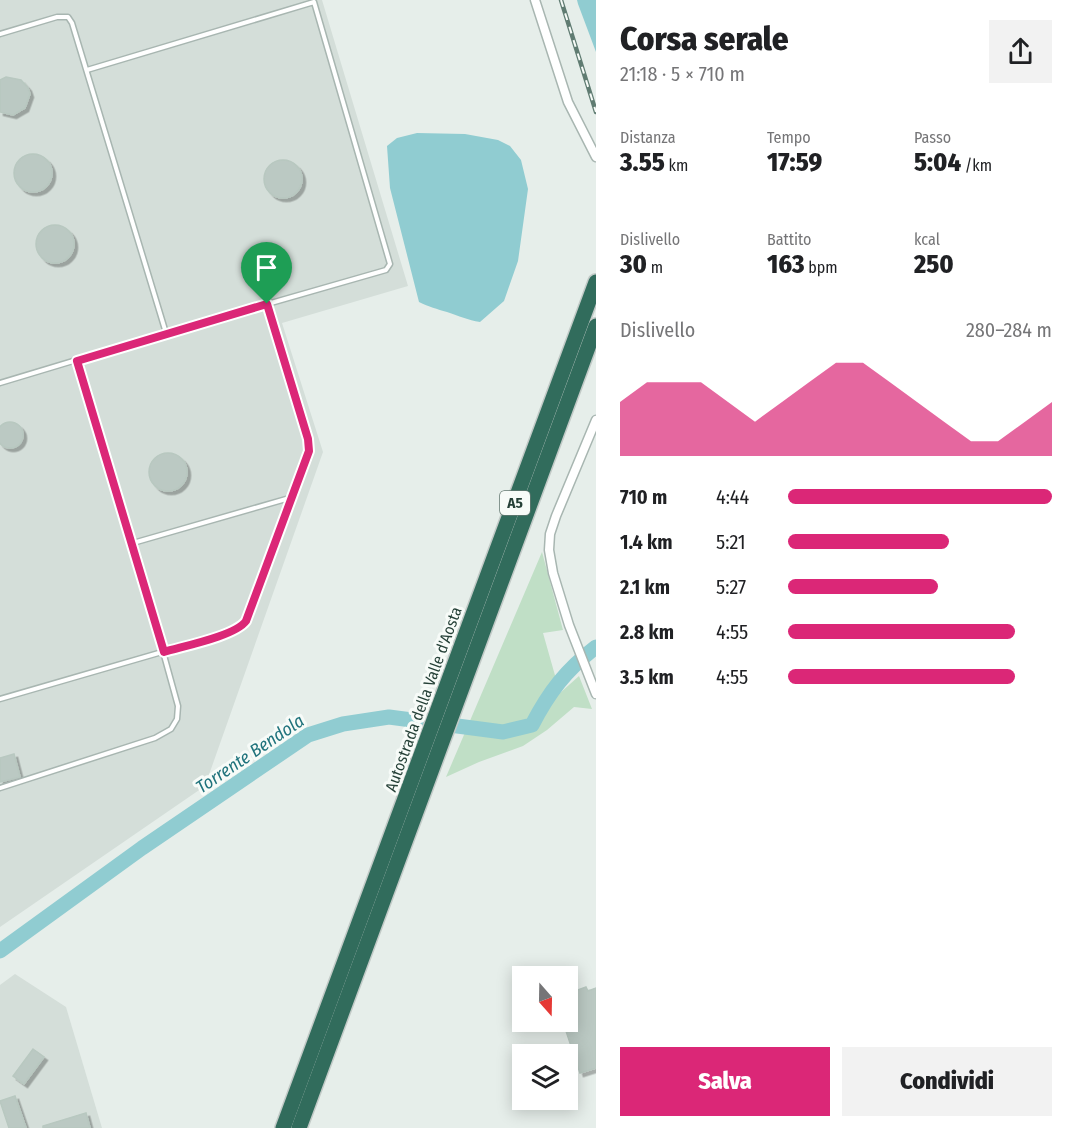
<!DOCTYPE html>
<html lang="it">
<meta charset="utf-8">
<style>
:root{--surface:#fff;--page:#f2f2f2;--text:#202124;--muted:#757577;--accent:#db2777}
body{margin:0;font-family:"Fira Sans Condensed",sans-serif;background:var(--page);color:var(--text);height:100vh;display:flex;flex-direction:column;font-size:22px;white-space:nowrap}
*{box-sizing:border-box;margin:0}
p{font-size:20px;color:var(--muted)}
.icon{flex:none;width:33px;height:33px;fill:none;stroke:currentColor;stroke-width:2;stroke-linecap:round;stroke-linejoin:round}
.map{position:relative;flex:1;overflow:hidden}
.panel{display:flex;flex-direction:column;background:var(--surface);width:480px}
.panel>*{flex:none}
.needle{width:39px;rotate:160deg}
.fabs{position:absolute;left:512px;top:966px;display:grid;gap:12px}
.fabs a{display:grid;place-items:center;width:66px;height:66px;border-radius:0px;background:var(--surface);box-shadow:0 3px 15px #0003;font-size:30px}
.pin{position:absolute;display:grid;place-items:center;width:51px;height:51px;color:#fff;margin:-62px -26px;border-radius:50% 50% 50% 0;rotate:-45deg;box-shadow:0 0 6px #0007}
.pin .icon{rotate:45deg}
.round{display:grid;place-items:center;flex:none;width:63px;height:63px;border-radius:0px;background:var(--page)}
.headline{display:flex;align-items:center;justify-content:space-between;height:102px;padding:0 24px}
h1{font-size:33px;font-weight:800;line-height:45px}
.figures{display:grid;grid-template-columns:repeat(3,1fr);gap:9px;height:102px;padding:6px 24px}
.figures div{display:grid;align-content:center}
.figures b{font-size:26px;font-weight:800}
.figures small{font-size:16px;font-weight:400}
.figures p{font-size:16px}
.chart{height:168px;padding:12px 24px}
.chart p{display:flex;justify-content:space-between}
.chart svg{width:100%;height:108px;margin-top:6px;fill:var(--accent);opacity:.7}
.button{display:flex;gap:12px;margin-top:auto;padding:12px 24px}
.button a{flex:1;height:69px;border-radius:0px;background:var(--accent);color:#fff;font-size:24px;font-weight:800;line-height:69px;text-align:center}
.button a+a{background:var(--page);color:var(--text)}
ul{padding:0 24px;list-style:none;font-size:20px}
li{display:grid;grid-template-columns:96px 72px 1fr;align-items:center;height:45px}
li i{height:15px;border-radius:8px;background:var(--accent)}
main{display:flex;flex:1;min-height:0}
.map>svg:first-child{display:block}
</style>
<main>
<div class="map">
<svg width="596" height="1128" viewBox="0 0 596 1128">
<defs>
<filter id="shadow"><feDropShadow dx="3.5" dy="3.5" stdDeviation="0" flood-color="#0004"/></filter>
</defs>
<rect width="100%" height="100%" fill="#e6eeea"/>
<g fill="#d4ded9">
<path d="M0,0h322l86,286 -126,37 41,129 -118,334 -205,141z"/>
<path d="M15,974l51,33 36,121h-102v-143z"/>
</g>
<path fill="#c0dfc6" d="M542,552l21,78 -20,3 17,60 19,-17 13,33 -18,-2 -27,23 -24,16 -44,16 -33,15z"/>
<g fill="#90ccd1">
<path d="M577,0h19v52l-18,-48z"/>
<path d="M417,133l48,1 33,6 12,6 11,14 7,29 -10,72 -14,40 -24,21c-12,-2 -21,-6 -33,-10 -10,-3 -18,-5 -28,-10l-29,-114 -3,-42 10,-8z"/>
</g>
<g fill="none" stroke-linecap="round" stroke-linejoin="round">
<path stroke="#90ccd1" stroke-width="15" d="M0,951l142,-103 166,-113 35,-11 46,-7 114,15 29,-7c17,-33 34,-55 64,-78"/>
</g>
<g fill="#bbc9c3" stroke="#b8c8c0" stroke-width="1.5" filter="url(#shadow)">
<path d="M6,77l15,3 7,8 2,6 -5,14 -12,7 -13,-3v-32z"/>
<circle cx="33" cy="173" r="19"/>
<circle cx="283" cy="179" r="19"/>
<circle cx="55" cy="244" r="19"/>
<circle cx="10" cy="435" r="13"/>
<circle cx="168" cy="472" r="19"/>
<path d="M14,754l6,23 -20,5v-24z"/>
<path d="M586,987l2,4 8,-3v80l-16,5 -17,-51h4v-28z"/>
<path d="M33,1049l11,8 -20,27 -11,-8z"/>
<path d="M15,1096l11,32h-17l-9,-27z"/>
<path d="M86,1113l4,15h-47v-2z"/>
</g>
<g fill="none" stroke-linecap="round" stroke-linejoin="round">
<g stroke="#a8b6b1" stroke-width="7">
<g id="lane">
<path d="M0,34l57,-17h11l4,6 94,310 -166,50"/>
<path d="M87,70l227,-68 76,262 -4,6 -220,63"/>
<path d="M133,543l160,-46"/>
<path d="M0,699l231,-67 11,-5 4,-6 63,-170 -1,-12 -41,-135"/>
<path d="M0,788l155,-50 16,-9 6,-10 1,-13 -45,-163 -56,-182"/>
</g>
</g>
<g stroke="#a8b6b1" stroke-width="11">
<g id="street">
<path d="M535,0l33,102 28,55"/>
<path d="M596,420l-40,96 -6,18 -1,16 4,23 16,52 27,69"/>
</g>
</g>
<g stroke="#c2cac7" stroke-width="18">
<g id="highway">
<path d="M283,1128l313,-846"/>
<path d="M299,1128l297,-802"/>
</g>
</g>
<use href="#lane" stroke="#fff" stroke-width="4"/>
<use href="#street" stroke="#fff" stroke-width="8"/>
<use href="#highway" stroke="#316c5c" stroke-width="15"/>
<g stroke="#607c72" stroke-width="4.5">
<path id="rail" d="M561,0l35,112"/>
</g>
<use href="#rail" stroke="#f7fbf8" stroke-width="2" stroke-dasharray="7" stroke-linecap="butt"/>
</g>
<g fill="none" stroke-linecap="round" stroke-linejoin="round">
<g stroke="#fff" stroke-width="12">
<path id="route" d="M267,304l41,135 1,12 -63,170c-11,15 -62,25 -82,31l-87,-291z"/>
</g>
<use href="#route" stroke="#db2777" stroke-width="8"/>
</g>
<g text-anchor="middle" stroke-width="6" stroke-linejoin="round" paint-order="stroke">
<rect fill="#f7fbf8" stroke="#647871" stroke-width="1.5" x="500" y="491" width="30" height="24" rx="4.5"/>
<g font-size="15" font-weight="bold" fill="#254037">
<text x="515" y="508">A5</text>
</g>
<g font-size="16" fill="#254037" stroke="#f7fbf8">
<text transform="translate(423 699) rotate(-70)" y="6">Autostrada della Valle d'Aosta</text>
</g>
<g font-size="18" font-style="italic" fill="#20737c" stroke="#f7fbf8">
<text transform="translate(250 754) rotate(-34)" y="6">Torrente Bendola</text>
</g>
</g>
</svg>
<div class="fabs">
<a><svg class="needle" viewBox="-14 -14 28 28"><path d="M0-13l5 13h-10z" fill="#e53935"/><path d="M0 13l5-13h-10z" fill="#757577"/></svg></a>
<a><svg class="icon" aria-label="layers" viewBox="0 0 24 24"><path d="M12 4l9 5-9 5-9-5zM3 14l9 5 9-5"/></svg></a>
</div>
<div class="pin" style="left:267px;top:304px;background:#1e9e55"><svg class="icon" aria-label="arrive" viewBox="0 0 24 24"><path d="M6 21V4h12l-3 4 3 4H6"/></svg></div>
</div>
<section class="panel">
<div class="headline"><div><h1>Corsa serale</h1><p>21:18 · 5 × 710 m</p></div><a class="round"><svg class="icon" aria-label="share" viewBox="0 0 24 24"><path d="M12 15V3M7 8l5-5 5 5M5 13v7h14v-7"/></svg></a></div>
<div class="figures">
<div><p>Distanza</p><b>3.55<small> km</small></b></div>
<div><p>Tempo</p><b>17:59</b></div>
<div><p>Passo</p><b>5:04<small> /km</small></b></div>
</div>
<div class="figures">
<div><p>Dislivello</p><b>30<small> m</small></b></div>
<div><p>Battito</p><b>163<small> bpm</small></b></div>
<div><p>kcal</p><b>250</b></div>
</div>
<div class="chart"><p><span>Dislivello</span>280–284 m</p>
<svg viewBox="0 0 160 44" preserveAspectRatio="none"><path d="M0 44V22L10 14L20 14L30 14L40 22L50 30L60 22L70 14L80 6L90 6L100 14L110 22L120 30L130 38L140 38L150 30L160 22V44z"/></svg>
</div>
<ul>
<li><b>710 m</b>4:44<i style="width:100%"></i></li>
<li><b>1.4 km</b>5:21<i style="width:61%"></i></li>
<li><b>2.1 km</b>5:27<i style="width:57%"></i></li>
<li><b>2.8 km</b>4:55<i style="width:86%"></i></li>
<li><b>3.5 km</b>4:55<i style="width:86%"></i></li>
</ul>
<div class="button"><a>Salva</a><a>Condividi</a></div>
</section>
</main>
